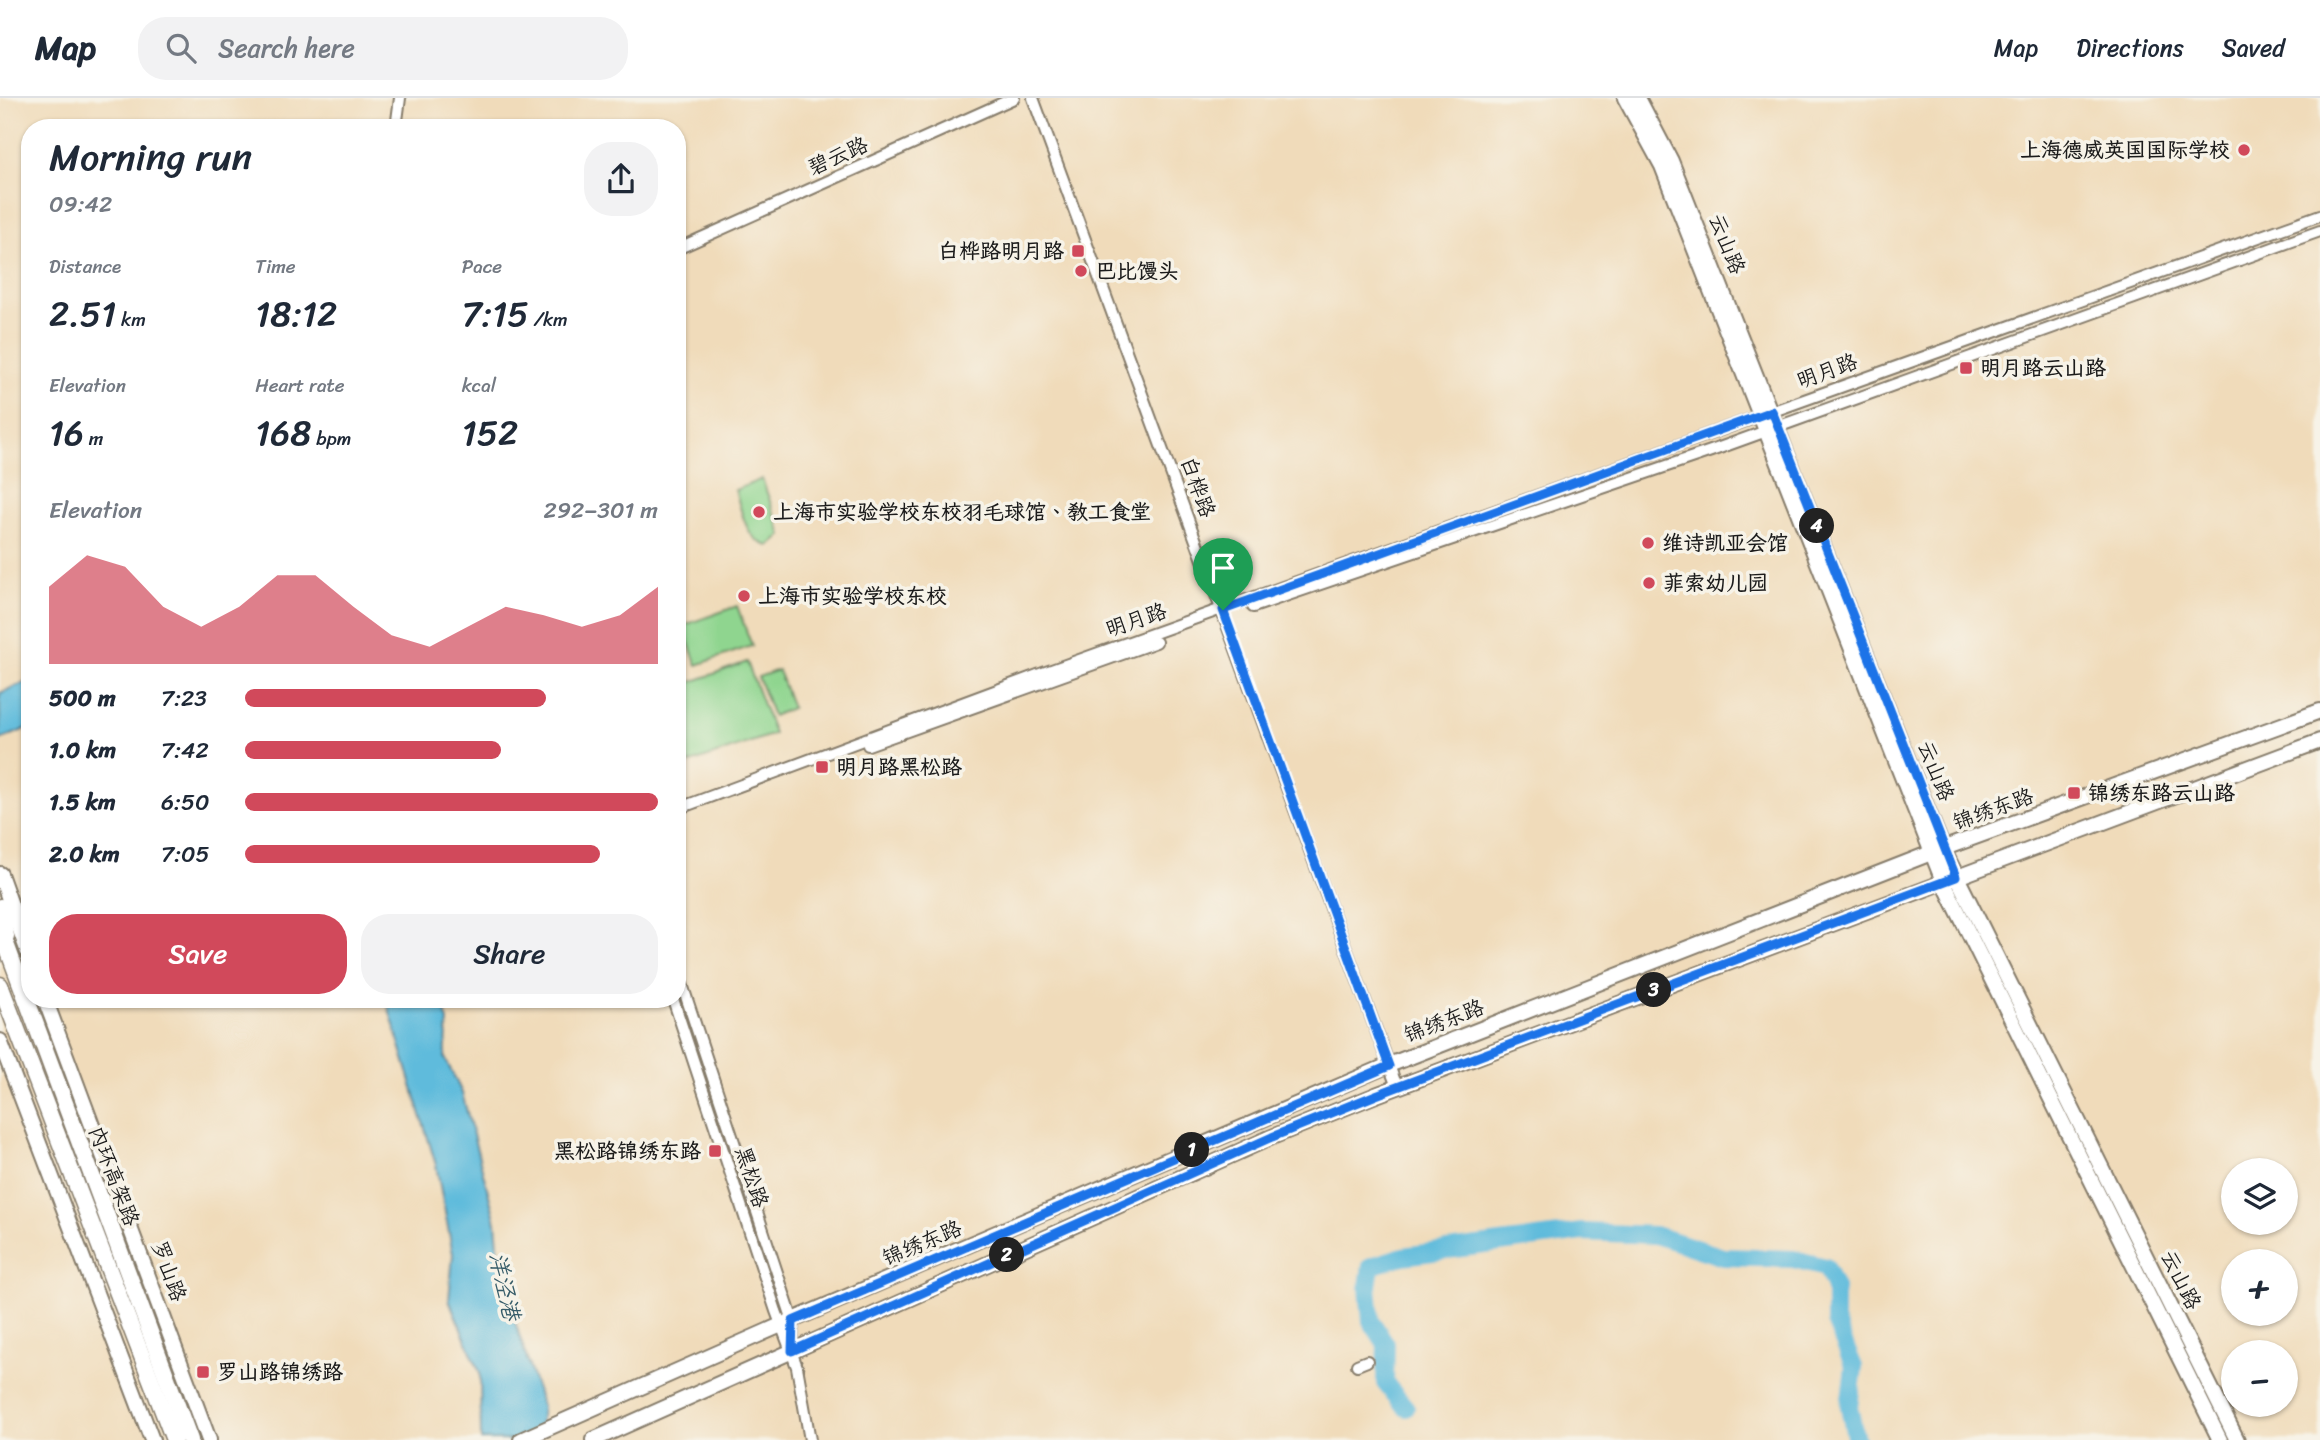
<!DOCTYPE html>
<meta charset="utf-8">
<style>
:root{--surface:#fff;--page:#f2f2f3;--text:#1f2937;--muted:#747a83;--line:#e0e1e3;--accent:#d1495b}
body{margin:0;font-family:Sriracha,"LXGW WenKai TC",sans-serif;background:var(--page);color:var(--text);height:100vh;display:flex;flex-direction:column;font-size:26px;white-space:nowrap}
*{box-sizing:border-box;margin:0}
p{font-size:23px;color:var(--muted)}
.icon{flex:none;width:38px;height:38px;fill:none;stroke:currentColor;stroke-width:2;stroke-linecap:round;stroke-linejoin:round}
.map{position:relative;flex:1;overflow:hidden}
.drawer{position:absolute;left:21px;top:21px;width:665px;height:889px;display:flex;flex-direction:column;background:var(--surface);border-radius:28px;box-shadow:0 2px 5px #0004}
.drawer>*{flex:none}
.fabs{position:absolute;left:2221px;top:1060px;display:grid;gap:14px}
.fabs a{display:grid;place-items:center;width:77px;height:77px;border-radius:50%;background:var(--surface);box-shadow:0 2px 5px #0004;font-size:35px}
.pin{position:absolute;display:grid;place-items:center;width:60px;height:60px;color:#fff;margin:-72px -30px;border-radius:50% 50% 50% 0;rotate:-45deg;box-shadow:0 0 7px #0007}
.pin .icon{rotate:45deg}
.km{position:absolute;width:35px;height:35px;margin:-18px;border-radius:50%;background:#222;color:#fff;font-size:19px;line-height:35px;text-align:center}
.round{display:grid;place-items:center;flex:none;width:74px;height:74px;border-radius:28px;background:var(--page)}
.overview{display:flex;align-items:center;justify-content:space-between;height:119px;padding:0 28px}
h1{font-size:38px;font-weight:600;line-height:52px}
.figures{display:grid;grid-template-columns:repeat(3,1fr);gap:10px;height:119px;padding:7px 28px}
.figures div{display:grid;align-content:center}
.figures b{font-size:35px;font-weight:600}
.figures small{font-size:19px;font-weight:400}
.figures p{font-size:19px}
.chart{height:196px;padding:14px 28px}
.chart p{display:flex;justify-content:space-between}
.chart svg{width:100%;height:126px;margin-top:7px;fill:var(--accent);opacity:.7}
.primary-button{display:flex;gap:14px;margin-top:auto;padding:14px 28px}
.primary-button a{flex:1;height:80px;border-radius:28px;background:var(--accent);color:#fff;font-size:28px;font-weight:600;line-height:80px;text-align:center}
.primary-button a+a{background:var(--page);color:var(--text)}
ul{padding:0 28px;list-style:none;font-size:23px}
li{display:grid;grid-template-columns:112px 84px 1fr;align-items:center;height:52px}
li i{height:18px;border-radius:9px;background:var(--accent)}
header{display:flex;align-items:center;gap:42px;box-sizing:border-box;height:98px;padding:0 35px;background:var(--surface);border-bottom:2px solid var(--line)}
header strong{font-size:33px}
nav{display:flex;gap:38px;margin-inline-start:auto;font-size:24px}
.search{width:490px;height:63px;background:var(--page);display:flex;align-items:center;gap:18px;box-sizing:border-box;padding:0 24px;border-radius:28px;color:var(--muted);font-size:26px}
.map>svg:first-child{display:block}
</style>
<header>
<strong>Map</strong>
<div class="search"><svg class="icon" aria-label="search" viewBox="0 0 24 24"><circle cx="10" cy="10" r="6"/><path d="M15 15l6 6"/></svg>Search here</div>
<nav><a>Map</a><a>Directions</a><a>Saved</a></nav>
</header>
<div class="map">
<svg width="2320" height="1342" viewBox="0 0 2320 1342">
<rect width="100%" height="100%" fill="#f7f3e8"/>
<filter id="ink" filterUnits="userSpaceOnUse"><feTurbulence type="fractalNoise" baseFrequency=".0143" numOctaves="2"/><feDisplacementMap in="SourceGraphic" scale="14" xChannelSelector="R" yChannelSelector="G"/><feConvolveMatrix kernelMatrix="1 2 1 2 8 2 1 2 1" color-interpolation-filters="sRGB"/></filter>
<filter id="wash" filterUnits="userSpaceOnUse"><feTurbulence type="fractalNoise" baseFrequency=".00686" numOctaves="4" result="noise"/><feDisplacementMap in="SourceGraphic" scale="28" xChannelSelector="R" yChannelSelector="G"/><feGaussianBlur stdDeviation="1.57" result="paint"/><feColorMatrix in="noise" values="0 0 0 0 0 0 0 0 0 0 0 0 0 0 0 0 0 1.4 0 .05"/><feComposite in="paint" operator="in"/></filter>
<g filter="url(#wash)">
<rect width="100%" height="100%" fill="#f0dbba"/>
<g fill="#8fd58f" stroke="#567856" stroke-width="2">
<path d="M762,381l20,56 -13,11c-24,-5 -27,-35 -34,-56z"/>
<path d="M737,508l15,40 -55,19 -15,-39z"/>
<path d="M747,564l27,72 -86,30 -11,-28v-49z"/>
<path d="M778,572l14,38 -19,8 -15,-39z"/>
</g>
<g fill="#5ebbdc" stroke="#3d6c7c" stroke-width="2">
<path d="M30,582v47l-30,13v-47z"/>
<path d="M386,901h55l7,22 -3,37 17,35 34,129 5,56 41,128 -3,34h-58l-1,-67 -31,-73 4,-46 -17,-89z"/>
</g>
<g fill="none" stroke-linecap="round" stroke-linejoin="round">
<path stroke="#5ebbdc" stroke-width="18" d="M1406,1310l-21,-25 1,-39 -15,-23 -3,-35 3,-20 32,-10 179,-24 73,3 68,22 70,2 33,8 9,21v33l19,46 -5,40 7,33"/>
</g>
</g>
<g filter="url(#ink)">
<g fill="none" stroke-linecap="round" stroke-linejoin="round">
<g stroke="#867c6b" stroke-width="14">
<g id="minor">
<path d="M1033,0l364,989"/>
<path d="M396,30l4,-30"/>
<path d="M677,151l337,-151"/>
<path d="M1253,509l458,-156 609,-220"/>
<path d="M868,647l288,-103"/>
<path d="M677,711l366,-136 1277,-458"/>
<path d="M677,871l116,352 -1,27"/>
<path d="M673,901l103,312 21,56 13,73"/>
<path d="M1357,1267l10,-4"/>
</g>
</g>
<g stroke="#867c6b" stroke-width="18">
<g id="major">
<path d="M1625,0l37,68 281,715 277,559"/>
<path d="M1638,0l33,63 272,688 294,591"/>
<path d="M0,776l30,84"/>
<path d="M45,901l164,441"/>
<path d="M0,943l152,399"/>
<path d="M521,1342l260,-115 608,-260 542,-212 389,-142"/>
<path d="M593,1342l679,-303 104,-42 944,-354"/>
</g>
</g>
<g stroke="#867c6b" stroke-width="19">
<g id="highway">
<path d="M0,809l6,29"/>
<path d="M0,830l190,512"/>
<path d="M0,887l174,455"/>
</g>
</g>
<use href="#minor" stroke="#fff" stroke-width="10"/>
<use href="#major" stroke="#fff" stroke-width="14"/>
<use href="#highway" stroke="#fff" stroke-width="16"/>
</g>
</g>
<g fill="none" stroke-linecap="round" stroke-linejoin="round" filter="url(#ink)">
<g stroke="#fff" stroke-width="14">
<path id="route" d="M1772,313l184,466 -580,218 -104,42 -480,214 1,-30 596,-255 -166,-456z"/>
</g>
<use href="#route" stroke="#1a73e8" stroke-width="9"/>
</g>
<g fill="#d1495b" stroke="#f7f3e8" stroke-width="2.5">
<circle cx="2244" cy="52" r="7"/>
<rect x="1071" y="146" width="14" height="14" rx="3.5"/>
<circle cx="1081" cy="173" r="7"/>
<rect x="1959" y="263" width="14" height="14" rx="3.5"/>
<circle cx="759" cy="414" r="7"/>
<circle cx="1648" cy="445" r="7"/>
<circle cx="1649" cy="485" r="7"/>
<circle cx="744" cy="498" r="7"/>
<rect x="815" y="662" width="14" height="14" rx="3.5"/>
<rect x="2067" y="688" width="14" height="14" rx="3.5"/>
<rect x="708" y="1046" width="14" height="14" rx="3.5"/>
<rect x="196" y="1267" width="14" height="14" rx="3.5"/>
</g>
<g text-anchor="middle" stroke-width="7" stroke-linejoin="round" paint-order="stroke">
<g font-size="21" font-weight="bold" fill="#1c1c1c" stroke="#f7f3e8" text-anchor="start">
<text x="2230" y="59" text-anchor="end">上海德威英国国际学校</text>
<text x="1064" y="160" text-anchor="end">白桦路明月路</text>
<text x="1095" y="180">巴比馒头</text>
<text x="1980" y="277">明月路云山路</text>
<text x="773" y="421">上海市实验学校东校羽毛球馆、教工食堂</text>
<text x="1662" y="452">维诗凯亚会馆</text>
<text x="1663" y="492">菲索幼儿园</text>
<text x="758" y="505">上海市实验学校东校</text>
<text x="836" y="676">明月路黑松路</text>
<text x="2088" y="702">锦绣东路云山路</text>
<text x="701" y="1060" text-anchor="end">黑松路锦绣东路</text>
<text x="217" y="1281">罗山路锦绣路</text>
</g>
<g font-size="21" fill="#1c1c1c" stroke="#f7f3e8">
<text transform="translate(838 58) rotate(-24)" y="7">碧云路</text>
<text transform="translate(1727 146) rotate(68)" y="7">云山路</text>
<text transform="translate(1827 273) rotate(-20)" y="7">明月路</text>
<text transform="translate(1198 389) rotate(70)" y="7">白桦路</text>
<text transform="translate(1136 522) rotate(-19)" y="7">明月路</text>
<text transform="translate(1936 673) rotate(68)" y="7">云山路</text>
<text transform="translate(1993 711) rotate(-20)" y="7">锦绣东路</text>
<text transform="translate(1444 923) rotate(-21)" y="7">锦绣东路</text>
<text transform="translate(114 1078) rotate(69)" y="7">内环高架路</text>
<text transform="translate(752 1079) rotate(72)" y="7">黑松路</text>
<text transform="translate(922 1145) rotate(-23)" y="7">锦绣东路</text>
<text transform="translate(169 1173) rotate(70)" y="7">罗山路</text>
<text transform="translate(2181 1182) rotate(63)" y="7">云山路</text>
</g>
<g font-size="23" font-style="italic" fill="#365c69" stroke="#f7f3e8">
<text transform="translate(505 1188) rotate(77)" y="8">洋泾港</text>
</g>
</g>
</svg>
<div class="fabs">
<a><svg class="icon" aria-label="layers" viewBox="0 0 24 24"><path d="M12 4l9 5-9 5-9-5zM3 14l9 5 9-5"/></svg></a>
<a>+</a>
<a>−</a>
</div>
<div class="pin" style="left:1223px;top:512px;background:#1e9e55"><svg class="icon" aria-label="arrive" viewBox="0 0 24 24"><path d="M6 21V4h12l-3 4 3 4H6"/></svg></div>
<b class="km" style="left:1192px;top:1052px">1</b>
<b class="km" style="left:1007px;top:1157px">2</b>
<b class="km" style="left:1654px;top:892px">3</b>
<b class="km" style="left:1817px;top:428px">4</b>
<section class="drawer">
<div class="overview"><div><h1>Morning run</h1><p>09:42</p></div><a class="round"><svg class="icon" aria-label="share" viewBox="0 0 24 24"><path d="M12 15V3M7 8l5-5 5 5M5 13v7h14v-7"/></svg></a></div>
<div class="figures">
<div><p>Distance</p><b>2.51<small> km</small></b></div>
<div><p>Time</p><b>18:12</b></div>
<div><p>Pace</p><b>7:15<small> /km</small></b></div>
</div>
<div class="figures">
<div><p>Elevation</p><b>16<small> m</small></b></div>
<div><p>Heart rate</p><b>168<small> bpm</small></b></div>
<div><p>kcal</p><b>152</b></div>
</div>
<div class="chart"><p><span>Elevation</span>292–301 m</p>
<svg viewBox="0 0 160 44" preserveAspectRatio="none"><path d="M0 44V17L10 6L20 10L30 24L40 31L50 24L60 13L70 13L80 24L90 34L100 38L110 31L120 24L130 27L140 31L150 27L160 17V44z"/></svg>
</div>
<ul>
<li><b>500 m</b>7:23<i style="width:73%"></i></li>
<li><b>1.0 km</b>7:42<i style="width:62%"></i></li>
<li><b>1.5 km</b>6:50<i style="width:100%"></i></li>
<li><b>2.0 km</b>7:05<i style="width:86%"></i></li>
</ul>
<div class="primary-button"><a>Save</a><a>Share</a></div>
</section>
</div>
